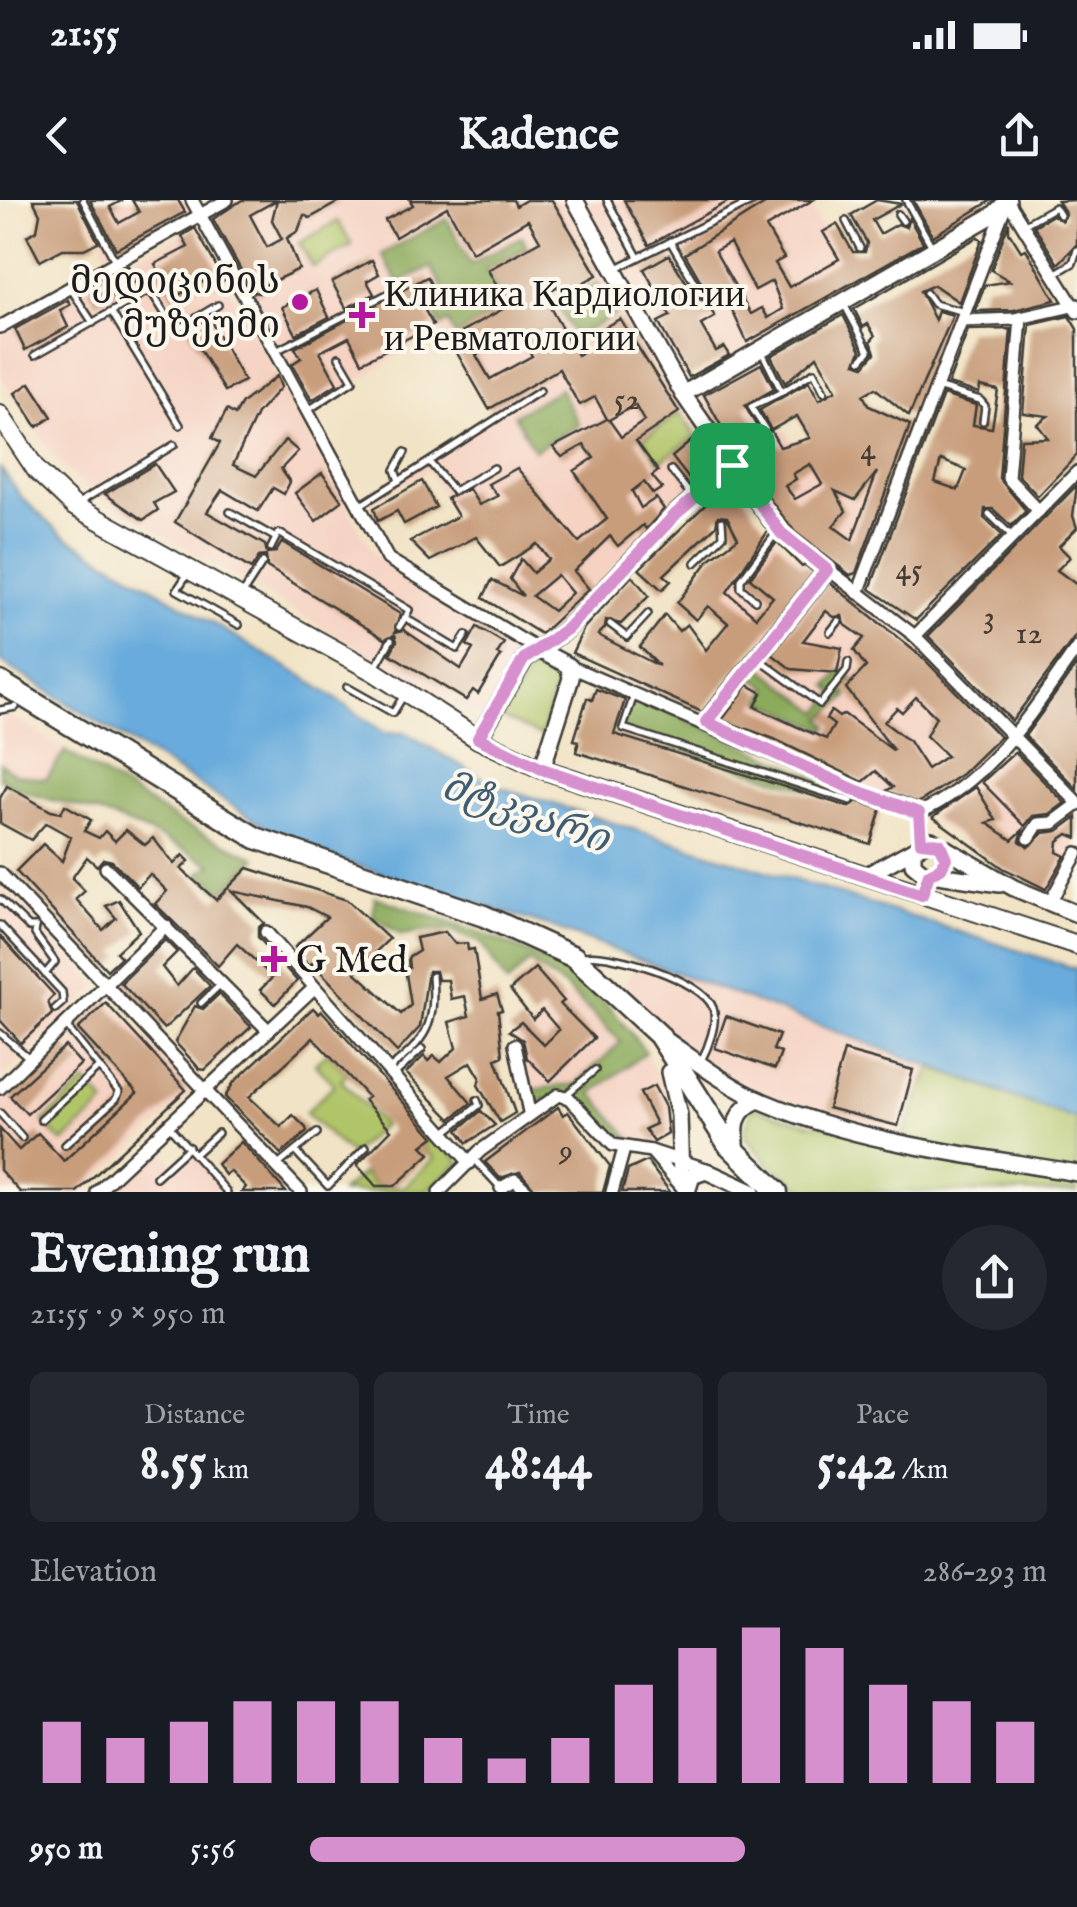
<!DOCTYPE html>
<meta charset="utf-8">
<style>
:root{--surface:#171b24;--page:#242831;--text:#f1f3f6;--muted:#9ea1a6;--accent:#d690ce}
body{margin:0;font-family:"IM FELL English","Noto Serif Georgian",serif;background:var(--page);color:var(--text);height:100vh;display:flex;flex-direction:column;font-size:38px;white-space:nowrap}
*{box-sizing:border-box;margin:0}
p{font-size:32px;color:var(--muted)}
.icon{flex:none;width:55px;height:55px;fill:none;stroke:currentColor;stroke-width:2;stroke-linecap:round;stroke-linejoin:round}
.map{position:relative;height:992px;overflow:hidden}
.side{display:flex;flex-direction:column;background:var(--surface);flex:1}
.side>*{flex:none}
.pin{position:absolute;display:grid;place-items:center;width:85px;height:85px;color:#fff;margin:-42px;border-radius:20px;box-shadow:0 5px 15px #0006}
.round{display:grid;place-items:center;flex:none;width:105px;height:105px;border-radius:52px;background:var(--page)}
.summary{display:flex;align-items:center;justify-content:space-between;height:170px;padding:0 30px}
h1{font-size:55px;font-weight:700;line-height:75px}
.stats{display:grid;grid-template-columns:repeat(3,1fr);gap:15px;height:170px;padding:10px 30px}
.stats div{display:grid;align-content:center;border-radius:15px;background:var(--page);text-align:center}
.stats b{font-size:50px;font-weight:700}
.stats small{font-size:28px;font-weight:400}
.stats p{font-size:28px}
.chart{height:280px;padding:20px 30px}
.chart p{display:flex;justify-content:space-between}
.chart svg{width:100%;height:180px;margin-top:10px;stroke:var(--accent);stroke-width:6}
ul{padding:0 30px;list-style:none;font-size:32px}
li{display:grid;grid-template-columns:160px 120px 1fr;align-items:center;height:75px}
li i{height:25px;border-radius:12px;background:var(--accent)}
.status{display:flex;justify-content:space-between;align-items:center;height:70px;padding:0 50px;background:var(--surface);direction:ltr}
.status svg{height:28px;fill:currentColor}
header{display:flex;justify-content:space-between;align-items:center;height:130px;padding:0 30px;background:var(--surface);font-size:45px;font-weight:700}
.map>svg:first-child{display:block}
</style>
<div class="status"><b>21:55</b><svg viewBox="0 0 49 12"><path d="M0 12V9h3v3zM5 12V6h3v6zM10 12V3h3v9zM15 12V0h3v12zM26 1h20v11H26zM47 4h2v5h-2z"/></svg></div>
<header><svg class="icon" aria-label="back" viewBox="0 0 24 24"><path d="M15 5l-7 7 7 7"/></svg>Kadence<svg class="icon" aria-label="share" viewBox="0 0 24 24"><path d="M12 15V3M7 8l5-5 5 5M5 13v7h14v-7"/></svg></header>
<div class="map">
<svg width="1077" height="992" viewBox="0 0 1077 992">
<rect width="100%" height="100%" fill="#fbf7ec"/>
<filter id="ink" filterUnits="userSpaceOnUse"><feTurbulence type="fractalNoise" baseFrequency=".01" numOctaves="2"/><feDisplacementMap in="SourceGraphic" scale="20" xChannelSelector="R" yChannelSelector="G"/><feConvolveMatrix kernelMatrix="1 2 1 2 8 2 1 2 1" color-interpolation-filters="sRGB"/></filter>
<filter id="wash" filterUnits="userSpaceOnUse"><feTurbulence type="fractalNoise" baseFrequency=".0048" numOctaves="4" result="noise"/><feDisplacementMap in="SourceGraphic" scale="40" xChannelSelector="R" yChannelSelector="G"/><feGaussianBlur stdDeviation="2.25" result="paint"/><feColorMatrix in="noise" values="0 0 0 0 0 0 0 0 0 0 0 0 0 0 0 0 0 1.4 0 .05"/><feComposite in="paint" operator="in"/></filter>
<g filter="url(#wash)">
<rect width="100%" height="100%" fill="#f1e3c5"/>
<g fill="#f5d2c2">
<path d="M80,0h105l7,13 -84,43z"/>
<path d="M235,0h328l97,172 64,92 -170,171 -20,5 -55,-38 11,-23 43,-31 -48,-56 -35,17 -22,-39 -63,35 -3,-7 130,-82 -52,-88 -127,82 -105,-191z"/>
<path d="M585,0h222l49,88 -170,93z"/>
<path d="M196,26l176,325 12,12 128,76 5,16 -35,59 -16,-3 -369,-215 -41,-36 -56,-84v-48z"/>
<path d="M763,153l19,39 -28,14 16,29 14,-5 11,14 37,-21 61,56 -40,99 -63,-48 -94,-133 2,-6z"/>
<path d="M729,274l43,62 46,38 -53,66 -62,-51 45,-48 -38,-50z"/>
<path d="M826,378l96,75 86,86 -89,69 -8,1 -194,-88v-5z"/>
<path d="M0,508l65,43 -19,28 -31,-5 -15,-11z"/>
<path d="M1013,547l64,66v33l-26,46 -7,2 -112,-73 -1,-9 41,-27z"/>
<path d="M0,687l34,27 64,72 -98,94z"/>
<path d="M638,759l293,109 -7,18 153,106h-62l-106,-48 15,-55 -22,48 -156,-38 -45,-22 -76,-93z"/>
<path d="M572,793l49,49 -45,42 -45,6 -17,-53z"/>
<path d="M104,796l90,88 -3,10 -108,98h-83v-96z"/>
<path d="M646,852l31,68v14l-28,13 -14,-3 -43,-50z"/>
<path d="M159,945l21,23 18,-15 34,39h-123z"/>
</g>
<g fill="#b0c467" stroke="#667042" stroke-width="2.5">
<path d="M338,21l14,24 -39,22 -14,-24z"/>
<path d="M680,213l16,23 -37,26 -16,-23z"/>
<path d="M531,469l26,11 -16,56 -40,-18z"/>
<path d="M327,853l20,21 -6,6 42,45 -32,30 -46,-42 29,-28 -19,-21z"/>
<path d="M931,868l146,52v72h-269l-39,-28 -25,-29 8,-28 60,17 90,13z"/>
<path d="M86,882l20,21 -43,40 -20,-21z"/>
<path d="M436,935l24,27 -34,30h-85l22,-19 13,13 28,1 30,-29 -12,-12z"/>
</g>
<g fill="#8caa5c" stroke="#54633c" stroke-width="2.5">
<path d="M447,19l24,45 50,-27 6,10 -42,22 21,38 -51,28 -7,-13 -7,4 -10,-18 17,-10 -17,-31 -33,16 -16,-29z"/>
<path d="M598,82l18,33 -41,22 -18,-32z"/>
<path d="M560,189l19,36 -45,25 -20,-35z"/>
<path d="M759,466l61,46 15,-19 -7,-7 14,-16 11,8 -11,10 6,8 -26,23 7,7 -3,4 -65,-29 8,-13 -18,-12z"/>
<path d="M630,495l227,100 -4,8 -234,-73z"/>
<path d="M65,551l118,73 74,34 -35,34 -23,-19 13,-8c-40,-23 -78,-41 -122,-55 -36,-11 -56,-11 -90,-31v-16l15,11 31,5z"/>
<path d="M375,697c72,26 152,45 214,92 23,17 39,41 57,63l-54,41 43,51c-46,-11 -54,-67 -103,-38l-1,-16 45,-6 45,-42 -55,-54 -37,-26 -22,22 -27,-42 -35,-13 -44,6 -28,-18z"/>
</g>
<path fill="#67abdc" stroke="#42647c" stroke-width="2.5" d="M0,268l23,31 37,34 247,146 78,54h21l90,53 581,183v151l-526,-193 -218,-69 -52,-22 -281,-175z"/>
<g id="blocks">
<g fill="#c89d7b" fill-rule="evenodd">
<path d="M33,0h44l21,42 -14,7h-21l-23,12 -13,-25 10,-6 3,-16z"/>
<path d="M90,0h33l-13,7 9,16 20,-11 -7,-12h46l7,12 -69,37z"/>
<path d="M242,0h100l-32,18 -6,-3 -6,16 -11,7 12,31 -34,16 2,4 -8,4 -6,-1 -40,-73zM277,0l-5,20 10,19 -15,8 -17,-32z"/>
<path d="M410,0h103l3,6 10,-6h26l45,75 -35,19 -4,-8 -15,9 34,60 18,-10 -5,-10 30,-16 59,93 -43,29 22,30 -6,5 10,12 -9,6 -9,-12 -12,9 9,17 15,-10 8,11 -18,20 -3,-4 -25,21 -8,-10 -36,35 15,18 -48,45 -58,-36 9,-18 31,16 -13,-17 11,-20 12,14 16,-14 -12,-15 -37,23 -24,-30 -46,24 -20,-20 48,-25 -11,-18 22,-9 10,16 19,-9 -10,-12 29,-16 62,74 28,-23 -33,-48 20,-13 -10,-13 -22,12 -9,-10 54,-28 -12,-22 -15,8 -3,-4 -18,-32 -70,40 -40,-70 59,-33 -20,-36 52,-29 -12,-21 -56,32 -25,-45 -52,30 -10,-17 28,-15zM519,132l13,24 -42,23 -14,-24zM635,205l9,16 -23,16 -12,-17zM557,375l15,18 -19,18 -21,-15z"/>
<path d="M624,0h107l-82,45z"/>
<path d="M771,0h42l-47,27 18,31 -9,5 14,24 50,-28 -16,-27 14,-8 16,28h12l2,-9 -16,-28 26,-15 24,4 -29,16 8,14 18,-10 8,3 3,-9 14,25 -176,99 -23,-49 -17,10 8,14 -14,8 15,26 8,-4 5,8 -40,22 -31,-55 12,-6 -26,-47 25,-14 27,43 7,2 4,-8 -22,-38zM730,43l25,47 17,-9 11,28 -15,9 -6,-10 -11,6 -36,-63z"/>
<path d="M913,0h79l-59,36z"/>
<path d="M1077,0v44l-19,20 -24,-38 19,-11 9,6 4,-7 -8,-13z"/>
<path d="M1009,22v10l12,19 5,-2 29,51 -41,10 -39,1 10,-26 25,-4 -19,-11z"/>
<path d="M195,28l29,52 -10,6 -4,-8 -37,20 -18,-34 33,-17 -6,-11z"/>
<path d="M978,37l4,3 -23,62 -25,-17 -14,6 15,29 3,-9 15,4 -44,101 -34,-28 -12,7 6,11 41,19 -54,148 -6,2 -55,-43 -52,-67 -39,-70 57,-31 13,25 -29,17 15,26 11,-1 9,16 30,-9 -13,-22 -26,14 -11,-20 49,-28 10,18 17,-10 -19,-34 -32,27 -14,-27 72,-41 18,35 -5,13 8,3 11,-13 -4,-12 4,-5 -7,-12 -5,3 -9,-18zM810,264l12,20 -27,15 -10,-13 11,-7 -3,-5zM877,272l-25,68 -19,-14 13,-15 -11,-20 20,9z"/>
<path d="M372,60l7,14 -12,7 7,13 -28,14 -14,-26z"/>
<path d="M128,66l9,15 -41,22 -8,-15z"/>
<path d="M427,77l11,20 -16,8 11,20 -71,37 -13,-25 -29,15 17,32 -25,16 -20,-36 9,-6 -6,-10z"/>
<path d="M316,90l13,27 -33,17 -14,-27z"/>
<path d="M68,100l2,5 -10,5 8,17 -43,23 -10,-21z"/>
<path d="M1069,116l8,13v126l-39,41 -20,-21 3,-36 27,-1 -11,-14 11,-8 -25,-3 7,-88z"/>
<path d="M209,118l35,63 -19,10 -37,-61z"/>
<path d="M1011,129l-12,149 27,33 -15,15 -18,-17h-8l-1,9 18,17 -86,85 -46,-31 73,-194 33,10 -3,20 19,3 6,-38 -18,-4 -1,7 -31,-9 20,-54zM941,260l25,10 -8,20 -23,-8z"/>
<path d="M277,176l4,11 -24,27 -24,51 23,11 29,-36 13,11 -17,18 9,13 -6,12 -11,-6 -15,23 -36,-21 -15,22 58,33 2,8 9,-1 6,-10 118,72 -5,18 9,-2 57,39 12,-20 -6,-4 10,-18 27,16 -7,11 4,2 -23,38 -5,-4 -7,10 -76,-46 7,-13 -2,-6 -10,4 -118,-72 -1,-11 -7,1 -8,12 -76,-47 45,-79 -8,-5 15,-28 8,5 7,-12z"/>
<path d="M30,183l22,34 -15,10 -22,-34z"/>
<path d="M697,236l20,27 -24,21 -21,-27z"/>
<path d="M155,264l19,28 -20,11 4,7 -15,10 -38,-26z"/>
<path d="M322,273l20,28 -26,20 -21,-28z"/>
<path d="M731,280l37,51 -41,61 29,25 17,-20 -23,-19 27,-36 25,25 3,-2 9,7 -112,140 -130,-59 12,-25 48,-52 17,20 -28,28 -15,-4 -1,8 -7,7 61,31 -19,-19 25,-32 14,16 8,-7 19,26 22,-27 -20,-17 -12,14 -19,-17 33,-44 28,-21 -11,-21 -9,-1 -2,10 -52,49 7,6 -9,9 -23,-21z"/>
<path d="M422,281l14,26 -32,17 -7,-13 -19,10 -4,-13z"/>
<path d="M1077,285l-4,31 4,12 -18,18 11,11 -13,13 20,15v49l-65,87 -84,-85z"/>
<path d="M829,382l94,76 77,79 -38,37 -44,29 -32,-12 7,-4 -17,-16 -13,11 -89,-43 -52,-19 26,-35 14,8 -7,14 43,20 28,12 8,-14 -8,-6 5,-8 8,6 5,-3 50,37 -48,-63 20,-21 -12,-17 10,-12 -20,-14 -2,-8 -8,1 -8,-6 -23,30 39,7 -5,25 -46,-4 -19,-15zM916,497l20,20 -10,19 21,20 -20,13 -18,-28 -25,-19 13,-14 5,4z"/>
<path d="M1077,464v125l-52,-53z"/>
<path d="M596,489l29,11 -11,34 235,73 8,-6 24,8 -11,35 -294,-92 3,-11 -5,-1 13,-42 5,2z"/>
<path d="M1015,552l50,51 -15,11 -17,2 -8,10 -43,-44z"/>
<path d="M7,586l44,25 10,2 4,-8 26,15 -7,11 15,7 6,-7 10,10 11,-11 19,15 8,-7 21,26 9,-9 6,6 -8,8 35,31 32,-32 99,32 42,39 -34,33 46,42 10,-9 -6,-37h4l-1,-10 11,-7 -3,-13 29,-6 10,12 12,-1 1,7 6,-1 8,50 15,-5 5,16 -4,1 5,45 -7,3 19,54 -15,9 -22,-37 2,-8 -9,-15 -23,14 23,27 -20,16 -45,-46 18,-17 4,5 6,-5 7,6 15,-14 -7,-26 20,-6 -4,-20 -14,3 -3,-19h-10l-2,-9h-8l-8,56 -23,25 -77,-81 5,-7 -2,-6 -15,7 -5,-6 -8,-12 32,-30 -20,-10 -75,-16 32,32 -6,5v9l39,44 -22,23 -15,-14 13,-13 -36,-33 -19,22 -63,-62 12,-13 -17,-17 -12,13 -26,-26 -9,-2 -6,7 -10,-9 -15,21 13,13 -9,8 27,31 13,-12 -10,-12 13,-6 20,31 -23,21 5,5 -14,13 -91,-99 27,-27 19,17 9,-24 -25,-14 -15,17 -31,-17v-25z"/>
<path d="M976,587l20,33 -9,3 25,17 11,-10 -3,11 8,6 15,-14 15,-2 19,-14v21l-9,-4 -10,7 -1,11 8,4 -19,33 -43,-21 -70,-51z"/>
<path d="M0,736l54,59 -6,6 4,13 -31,29 -21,-23z"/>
<path d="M165,740l12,12 -15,15 15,19 16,-18 17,18 -46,43 -43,-46z"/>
<path d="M535,768l29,33 -4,3 34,34 -44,43 -23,-23 -4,-18 -14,-9 12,-9 23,23 15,-15 -17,-20 -9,9 -23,-29z"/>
<path d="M219,794l32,33 -46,43 -5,-1 -25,-27 20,-36 8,3z"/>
<path d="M106,803l80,87 -109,102h-57l-20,-22v-41l19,21 19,-17 26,28 73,-68 -59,-64z"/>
<path d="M313,808l6,6 3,-3 112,126 -12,9 8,8 -35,32h-19l-19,-21 34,-35 -27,-30 4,-3 -55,-59 -64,59 32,30 12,-12 13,13 1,4 -26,22 -56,-57 9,-15z"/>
<path d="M726,816l53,19 -6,15 8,3 -6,16 -60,-21z"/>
<path d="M65,846l16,18 -54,50 -17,-18z"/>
<path d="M844,851l69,19 -15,56 -70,-18z"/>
<path d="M654,886l11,21 3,27 -14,8 -9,-13 11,-5 -16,-31z"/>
<path d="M558,907l5,8 5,-3 42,54 -7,26h-66l-17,-20 -20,6 -15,-16z"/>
<path d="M481,911l14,14 -28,18 -9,-13z"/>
<path d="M241,942l14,15 31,35h-44l4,-5 -16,-16 -5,4 -8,-11z"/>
<path d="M647,961l23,31h-48l6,-22z"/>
</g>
</g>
</g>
<g filter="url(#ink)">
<use href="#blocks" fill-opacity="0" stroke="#3c3a35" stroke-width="2.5"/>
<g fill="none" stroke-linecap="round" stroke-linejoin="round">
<g stroke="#3c3a35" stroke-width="10">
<g id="lane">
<path d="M83,0l32,61"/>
<path d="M607,0l31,57"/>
<path d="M906,0l25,45"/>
<path d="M898,14l5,7"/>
<path d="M846,21l14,27"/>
<path d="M1025,24l30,-17 5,8"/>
<path d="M670,41l31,53"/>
<path d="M615,69l140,-69"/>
<path d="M1056,73l17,-10 4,-13"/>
<path d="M70,88l23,35"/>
<path d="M926,93l8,11 31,8"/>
<path d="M844,104l25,47 -8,9"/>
<path d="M112,113l68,112"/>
<path d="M278,150l119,-61"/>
<path d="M762,152l20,40 -31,15 14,22"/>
<path d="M35,155l115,-65 23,36h10l35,-21"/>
<path d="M940,188l40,12 5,6 -2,15"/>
<path d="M782,192l32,-20 10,20"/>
<path d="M310,209l43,-28 -14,-24"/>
<path d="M431,264l23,27 40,-23"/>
<path d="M671,270l20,25"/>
<path d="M399,281l-4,-11 10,-18"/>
<path d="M80,302l94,-57"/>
<path d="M361,305l179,-114"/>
<path d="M230,312l46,26 3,-5 130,77 -4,8 52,31 9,-14"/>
<path d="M989,314l23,22"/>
<path d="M271,348l5,-10"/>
<path d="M695,363l28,-27 -1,-15"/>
<path d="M188,373l-11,17 62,35"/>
<path d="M243,393l20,-31"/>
<path d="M755,400l-14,-12v-8l36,-48"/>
<path d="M610,424l17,13 21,-23"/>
<path d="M399,427l6,-9"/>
<path d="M830,432l9,-11"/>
<path d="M760,460l60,44 27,-34 1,-8"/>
<path d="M375,468l16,-28"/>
<path d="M347,487l46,26 11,-18"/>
<path d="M634,495l-11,33 228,73"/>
<path d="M0,510l16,-3"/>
<path d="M0,699l29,28h7"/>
<path d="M0,725l62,67 1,10 -8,7"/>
<path d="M36,727l-1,7 20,28 -10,12"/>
<path d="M585,756c27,-4 118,24 128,52 5,14 -5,40 -12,53"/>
<path d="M306,776l13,-13"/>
<path d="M201,803l20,-19"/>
<path d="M0,833l28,24"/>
<path d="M388,870c39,-31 48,-45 44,-94"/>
<path d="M395,874l27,-25"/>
<path d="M567,894l28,-24"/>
<path d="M0,913l22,25"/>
<path d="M41,920l58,-53"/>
<path d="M169,926l58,66"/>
<path d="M444,933l35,-28 -2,-5"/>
<path d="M65,945l51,-46 3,-7 -52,-65"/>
<path d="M297,953l31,33 38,-39"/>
<path d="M195,954l23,-21"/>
<path d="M475,960l26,28"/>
<path d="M278,965l39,-32"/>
<path d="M156,977l33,-30"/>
</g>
</g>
<g stroke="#3c3a35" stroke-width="16">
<g id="street">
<path d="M192,0l196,359 149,90"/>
<path d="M1007,0l70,112"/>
<path d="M1021,118l-13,160 31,33"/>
<path d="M962,121l53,-2 62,-14"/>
<path d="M0,127l227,-127"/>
<path d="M732,265l49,68 134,103 162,166"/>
<path d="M858,393l148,-389"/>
<path d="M915,436l162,-164"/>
<path d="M569,466l288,125 62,22"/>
<path d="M706,522l121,-152"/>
<path d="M919,613c73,-34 113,-102 158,-165"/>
<path d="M919,613l2,28"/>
<path d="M1029,638l9,-14 15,-1 24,-18"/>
<path d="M106,668l163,163"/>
<path d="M0,673l301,319"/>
<path d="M1049,704l28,-51"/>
<path d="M266,732l204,231"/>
<path d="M515,845l14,67"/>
<path d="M0,888l166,-162"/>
<path d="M651,951l30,35"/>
<path d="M501,988l14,-8 13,12"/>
<path d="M97,992l217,-204"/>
<path d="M439,992l41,-41 78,-56 11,3 44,47 38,6 58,19"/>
<path d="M612,992l12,-43"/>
</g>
</g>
<g stroke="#3c3a35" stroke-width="20">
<g id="secondary">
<path d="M683,194l310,-179 15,-15"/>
<path d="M537,449l32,17 2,12 -29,91"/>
<path d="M478,539l47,-80 42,-30 108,-115 57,-49 -49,-71 -108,-194"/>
<path d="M913,650v14l11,9 76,11"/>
<path d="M867,675l64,-35 83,48 63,26"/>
<path d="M666,840c31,22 63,47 98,62 99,42 207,53 313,71"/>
<path d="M669,872l10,43 2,63 5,14"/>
<path d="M737,953c-3,-25 -4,-43 22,-53"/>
<path d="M687,992l5,-16 14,-5 46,21"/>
</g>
</g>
<g stroke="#3c3a35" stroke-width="22">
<path id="primary" d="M0,215l37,56 37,35 299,165 105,68 64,30 535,176"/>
</g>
<g stroke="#3c3a35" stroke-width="25">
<path id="highway" d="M0,482l256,156 228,78 90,41 85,78 69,109 49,48"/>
</g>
<use href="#lane" stroke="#fff" stroke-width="5"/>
<use href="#street" stroke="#fff" stroke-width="11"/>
<use href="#secondary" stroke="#fff" stroke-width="15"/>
<use href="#primary" stroke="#fff" stroke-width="18"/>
<use href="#highway" stroke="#fff" stroke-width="20"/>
</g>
</g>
<g fill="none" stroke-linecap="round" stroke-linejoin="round" filter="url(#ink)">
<g stroke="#fff" stroke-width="20">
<path id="route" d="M732,265l49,68 46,37 -121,152 151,69 62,22 2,29 19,2 6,14 -5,10 -12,6 -7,21 -380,-126 -64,-31 46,-79 43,-30 109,-115z"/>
</g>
<use href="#route" stroke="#d690ce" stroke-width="12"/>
</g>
<g fill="#b5179e" stroke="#fbf7ec" stroke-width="4">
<circle cx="300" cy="102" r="10"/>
<path d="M357 100h10v10h10v10h-10v10h-10v-10h-10v-10h10z"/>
<path d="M269 744h10v10h10v10h-10v10h-10v-10h-10v-10h10z"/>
</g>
<g text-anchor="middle" stroke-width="8" stroke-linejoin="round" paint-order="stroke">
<g font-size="32" fill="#473c34">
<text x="627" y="209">52</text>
<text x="868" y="259">4</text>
<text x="909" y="379">45</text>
<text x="989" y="427">3</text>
<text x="1029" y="443">12</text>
<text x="566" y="961">9</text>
</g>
<g font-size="38" fill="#1c1c1c" stroke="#fbf7ec" text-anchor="start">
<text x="280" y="93" text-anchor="end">მედიცინის<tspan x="280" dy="44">მუზეუმი</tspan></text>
<text x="384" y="106">Клиника Кардиологии<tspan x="384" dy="44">и Ревматологии</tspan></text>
<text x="296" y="772">G Med</text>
</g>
<g font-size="40" font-style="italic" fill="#3e5c72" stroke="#fbf7ec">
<text transform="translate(526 611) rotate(19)" y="14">მტკვარი</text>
</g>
</g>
</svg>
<div class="pin" style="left:732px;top:265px;background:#1e9e55"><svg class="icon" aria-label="arrive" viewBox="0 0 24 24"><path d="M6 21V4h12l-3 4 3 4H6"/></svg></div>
</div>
<section class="side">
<div class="summary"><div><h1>Evening run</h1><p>21:55 · 9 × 950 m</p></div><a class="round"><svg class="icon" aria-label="share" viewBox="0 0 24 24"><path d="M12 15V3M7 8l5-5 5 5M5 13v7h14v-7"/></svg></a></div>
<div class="stats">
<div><p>Distance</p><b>8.55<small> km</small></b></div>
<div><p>Time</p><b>48:44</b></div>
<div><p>Pace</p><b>5:42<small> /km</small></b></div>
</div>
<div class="chart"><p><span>Elevation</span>286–293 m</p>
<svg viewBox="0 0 160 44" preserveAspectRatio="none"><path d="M5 44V29M15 44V33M25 44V29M35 44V24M45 44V24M55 44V24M65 44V33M75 44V38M85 44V33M95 44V20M105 44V11M115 44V6M125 44V11M135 44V20M145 44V24M155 44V29"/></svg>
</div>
<ul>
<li><b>950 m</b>5:56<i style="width:59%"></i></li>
</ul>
</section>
